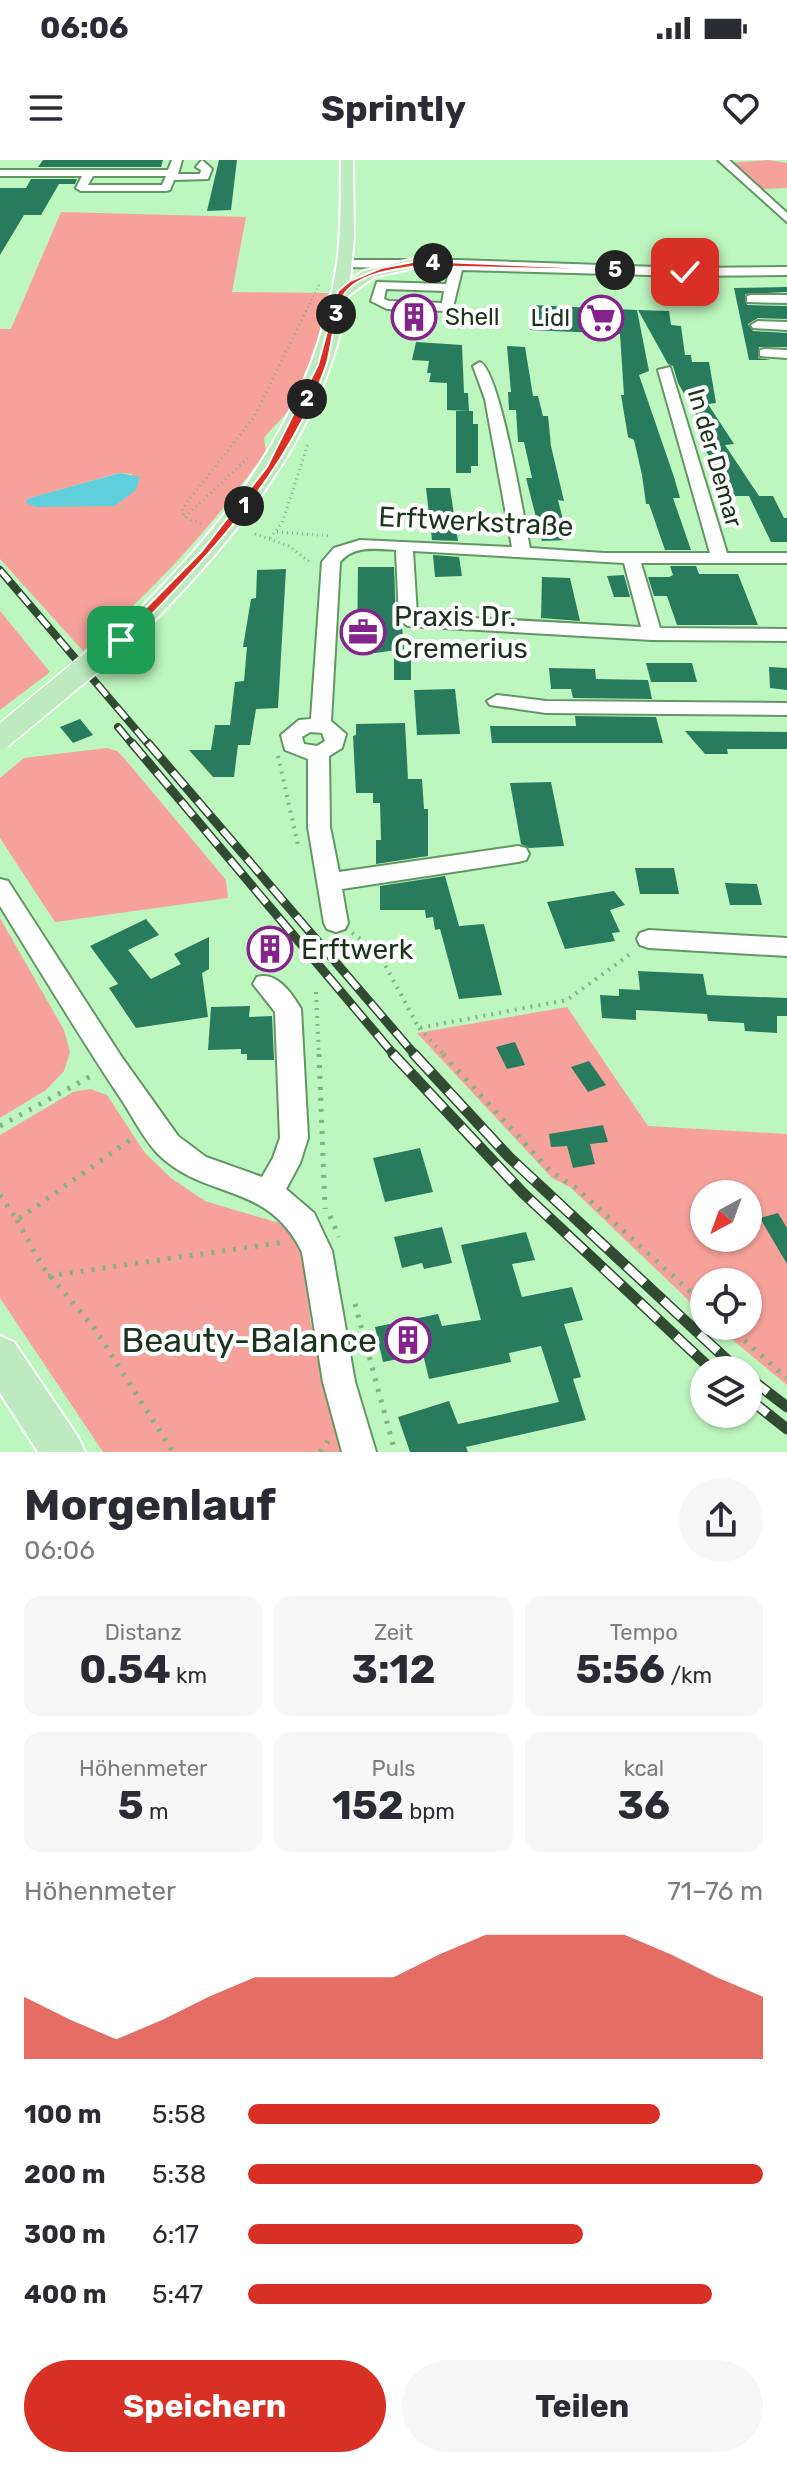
<!DOCTYPE html>
<html lang="de">
<meta charset="utf-8">
<style>
:root{--surface:#fff;--page:#f7f7f7;--text:#2b2b33;--muted:#7c7c81;--accent:#d93025}
body{margin:0;font-family:Rubik,sans-serif;background:var(--page);color:var(--text);height:100vh;display:flex;flex-direction:column;font-size:30px;white-space:nowrap}
*{box-sizing:border-box;margin:0}
p{font-size:26px;color:var(--muted)}
.icon{flex:none;width:44px;height:44px;fill:none;stroke:currentColor;stroke-width:2;stroke-linecap:round;stroke-linejoin:round}
.map{position:relative;height:1292px;overflow:hidden}
.side{display:flex;flex-direction:column;background:var(--surface);flex:1}
.side>*{flex:none}
.needle{width:52px;rotate:221deg}
.controls{position:absolute;left:690px;top:1020px;display:grid;gap:16px}
.controls a{display:grid;place-items:center;width:72px;height:72px;border-radius:50%;background:var(--surface);box-shadow:0 2px 6px #0004;font-size:40px}
.pin{position:absolute;display:grid;place-items:center;width:68px;height:68px;color:#fff;margin:-34px;border-radius:16px;box-shadow:0 4px 12px #0006}
.km{position:absolute;width:40px;height:40px;margin:-20px;border-radius:50%;background:#222;color:#fff;font-size:22px;line-height:40px;text-align:center}
.round{display:grid;place-items:center;flex:none;width:84px;height:84px;border-radius:42px;background:var(--page)}
.summary{display:flex;align-items:center;justify-content:space-between;height:136px;padding:0 24px}
h1{font-size:44px;font-weight:700;line-height:60px}
.figures{display:grid;grid-template-columns:repeat(3,1fr);gap:12px;height:136px;padding:8px 24px}
.figures div{display:grid;align-content:center;border-radius:16px;background:var(--page);text-align:center}
.figures b{font-size:40px;font-weight:700}
.figures small{font-size:22px;font-weight:400}
.figures p{font-size:22px}
.chart{height:224px;padding:16px 24px}
.chart p{display:flex;justify-content:space-between}
.chart svg{width:100%;height:144px;margin-top:8px;fill:var(--accent);opacity:.7}
.cta{display:flex;gap:16px;margin-top:auto;padding:16px 24px}
.cta a{flex:1;height:92px;border-radius:48px;background:var(--accent);color:#fff;font-size:32px;font-weight:700;line-height:92px;text-align:center}
.cta a+a{background:var(--page);color:var(--text)}
ul{padding:0 24px;list-style:none;font-size:26px}
li{display:grid;grid-template-columns:128px 96px 1fr;align-items:center;height:60px}
li i{height:20px;border-radius:10px;background:var(--accent)}
.status{display:flex;justify-content:space-between;align-items:center;height:56px;padding:0 40px;background:var(--surface);direction:ltr}
.status svg{height:22px;fill:currentColor}
header{display:flex;justify-content:space-between;align-items:center;height:104px;padding:0 24px;background:var(--surface);font-size:36px;font-weight:700}
.map>svg:first-child{display:block}
</style>
<div class="status"><b>06:06</b><svg viewBox="0 0 49 12"><path d="M0 12V9h3v3zM5 12V6h3v6zM10 12V3h3v9zM15 12V0h3v12zM26 1h20v11H26zM47 4h2v5h-2z"/></svg></div>
<header><svg class="icon" aria-label="menu" viewBox="0 0 24 24"><path d="M4 6h16M4 12h16M4 18h16"/></svg>Sprintly<svg class="icon" aria-label="heart" viewBox="0 0 24 24"><path d="M12 20l-8-8c-3-5 5-10 8-4 3-6 11-1 8 4z"/></svg></header>
<div class="map">
<svg width="787" height="1292" viewBox="0 0 787 1292">
<rect width="100%" height="100%" fill="#bef6bf"/>
<g fill="#f6a29a" fill-rule="evenodd">
<path d="M769,0l18,3v25l-28,1 -30,-26z"/>
<path d="M61,52l185,5 -14,75 96,1c-8,38 -16,77 -35,111 -8,12 -20,23 -29,34l2,13c-53,76 -113,140 -183,200l-83,-92v-230h11zM119,313l14,1 -41,31 -65,-6z"/>
<path d="M0,451l50,61 -50,38z"/>
<path d="M107,588l10,3 7,7 102,122 2,18 -173,24 -55,-84v-60l24,-20z"/>
<path d="M0,758l64,112 6,22 -6,19 -18,19 -46,28z"/>
<path d="M567,847l81,119 139,8v251l-71,-59h32v-44h-44v33l-134,-128 -18,-9 -135,-145zM704,1034h44v44h-44z"/>
<path d="M90,929l17,6 38,58 26,25 34,23 74,22 27,26 4,71 36,132h-243l-103,-154v-163l73,-43z"/>
</g>
<path fill="#5ecfdb" d="M120,313l20,4 -4,13 -21,16 -79,1 -10,-4 1,-4 10,-3z"/>
<g fill="#287c5d">
<path d="M43,0h120l-2,7h-123z"/>
<path d="M219,0h18l-6,50 -24,1z"/>
<path d="M31,19h46l-2,5h-16l-18,31h-17l-24,40v-67h26z"/>
<path d="M787,127v5l-42,2 2,11 40,1v13l-29,-1 -10,6 5,7 34,2v14h-28l-1,11 13,2h-22l-15,-72z"/>
<path d="M532,145l105,5 12,61 -10,4 35,102 6,21h-7l18,52h-26l-16,-46h-3l-4,-29 -8,-35 -6,-3 -7,-42h3l-4,-61 -90,-4z"/>
<path d="M638,150l31,1 2,14 10,1 4,29h6l1,7h17l7,41 -8,1 26,40 -9,1 34,51h-26l-30,-50h11l-36,-63 -5,-17 -5,-2z"/>
<path d="M416,182l46,3 2,48h4l1,18 -22,-1v-27l-18,-1 2,-9h-4l2,-12 -17,-1z"/>
<path d="M507,186l18,1 8,49h5l5,20h5l3,30 13,55 -6,-1 10,40 -26,1 -16,-63h6l-8,-36h-6l-2,-32h-7l-1,-18h3z"/>
<path d="M456,251h17v13h5v42h-7v7h-15z"/>
<path d="M426,328h24l8,53 -26,-1z"/>
<path d="M749,336h24l11,22h3v24h-16z"/>
<path d="M433,395l26,2 3,19 -27,1z"/>
<path d="M670,406h26l3,8h39l20,51h-81l-10,-29h-13l-6,-19h21l4,-2z"/>
<path d="M358,407h36l2,53 6,6 2,23 -29,4 -18,-1z"/>
<path d="M286,409l-8,139 -22,1 -6,36h-12l-4,32h-21l-24,-27h22l4,-25h15l5,-43 9,-1 3,-34h-4l8,-48 5,-1 1,-28z"/>
<path d="M624,415l6,22h-16l-7,-21z"/>
<path d="M542,417l28,1 10,43 -39,-3z"/>
<rect x="394" y="494" width="17" height="26"/>
<path d="M646,503h46l5,19h-46z"/>
<path d="M769,507l18,1v22l-17,-2z"/>
<path d="M549,508l46,1 1,10 52,1 4,19 -79,-1 -2,-9h-20z"/>
<path d="M455,529l5,45 -43,1 -3,-45z"/>
<path d="M575,556l81,1 7,26h-171l-2,-17h86z"/>
<path d="M80,559l13,16 -20,8 -13,-16z"/>
<path d="M405,563l3,56h14l2,30h4v47l-52,8v-24h5l-1,-37h-7v-10h-17l-3,-57 3,-1v-11z"/>
<path d="M685,571l102,1v17h-60l1,5h-23z"/>
<path d="M551,622l13,64 -35,2 -8,-4 -11,-61z"/>
<path d="M635,708h39l5,26h-39z"/>
<path d="M445,716l14,50 25,-2 18,71 -43,4 -19,-70 -5,1 -2,-13 -7,1 -1,-8h-45v-24z"/>
<path d="M725,723l32,1 5,21h-32z"/>
<path d="M614,731l11,14 -15,5 10,22 -8,1 3,8 -50,8 -18,-47z"/>
<path d="M146,759l13,16 -31,15 23,29 30,-15 -7,-10 35,-17v32l-7,4 6,44 -72,11 -27,-40 9,-4 -28,-38z"/>
<path d="M638,811l65,3 4,21 80,3v18h-10v17l-32,-2 -1,-8 -36,-2 -1,-7 -71,-4v10l-34,-2 -2,-23 19,1v-7l21,1z"/>
<path d="M250,846l-1,11 23,-1 2,44h-27v-6h-6v-5l-33,1 3,-43z"/>
<path d="M515,882l10,23 -18,4 -11,-22z"/>
<path d="M589,901l17,24 -18,7 -17,-25z"/>
<path d="M603,965l5,17 -18,2 5,20 -22,4 -6,-22 -16,1 -2,-13z"/>
<path d="M420,988l13,44 -48,10 -12,-44z"/>
<path d="M778,1053l9,15v36l-27,-46z"/>
<path d="M442,1067l10,36 -28,6 -2,-6 -20,5 -8,-31z"/>
<path d="M526,1072l9,28 -23,4 10,33 50,-10 11,33 -19,4 17,53 -8,2 13,41 -120,27 2,5h-58l-12,-35 51,-16 9,23 101,-22 -18,-56 -32,7 2,9 -82,17 -6,-25 -40,8 -8,-35 63,-13 4,12 39,-6 -20,-75z"/>
</g>
<g fill="none" stroke-linecap="round" stroke-linejoin="round">
<g stroke="#629764" stroke-width="4">
<g id="minor">
<path d="M172,0h10l-4,14h22l1,-4 -5,-3 6,-7 10,9 -4,10 -34,1 -4,10 -4,1h-85l-5,-3 6,-12h-82v-6h168zM93,16h73l-4,9h-74z"/>
<path d="M718,0h11l58,53v9z"/>
<path d="M342,100h115l228,8 102,-1v8l-102,1 -223,-6 -9,37 -6,4 -60,-2 -16,-8 6,-19 69,2 4,-15 -104,-2 -6,-4zM386,129l58,2 -2,12 -53,-2 -5,-2z"/>
<path d="M751,135h36v8l-40,-1v-6z"/>
<path d="M758,161l29,1v8l-34,-2 -2,-3z"/>
<path d="M765,189l22,1v8l-27,-2v-6z"/>
<path d="M480,202c20,8 44,158 50,186l74,5h106l-52,-183 12,-3 57,186h60v10h-146l19,65 127,1v12l-135,-1 -244,-14 -9,-6 -3,-70c-20,-1 -42,-5 -56,12l-9,159 15,13 -4,14 -13,8 1,71 9,45 179,-26 8,2 3,6 -3,6 -8,2 -176,27 6,34 -3,6 -9,3 -9,-3 -3,-6 -16,-96v-68l-23,-9 -4,-15 18,-15 12,-1 11,-157 12,-14 26,-8 152,7 -27,-148 -12,-33zM413,391l211,12 17,64 -224,-12zM310,572l12,1 3,8 -8,5 -13,-2 -2,-7z"/>
<path d="M497,535l49,6 241,2v12l-241,-2 -56,-8 -3,-4z"/>
<path d="M0,719l8,2 113,175 57,80 28,21 56,20 11,-19 7,-20 -5,-126 -22,-28 4,-7c19,-6 35,16 44,32l7,129 -8,25 -14,26 28,24 18,38 23,131 21,70h-34l-19,-70 -21,-130c-35,-71 -95,-51 -143,-97 -15,-15 -26,-38 -38,-56 -42,-63 -81,-128 -121,-193z"/>
<path d="M649,770l138,8v18l-138,-8 -9,-3 -3,-6 3,-6z"/>
</g>
</g>
<g stroke="#fff" stroke-width="4">
<g id="major">
<path d="M341,0h12l1,77 -4,43 14,-9 54,-13 8,5 -3,3 -49,11 -26,19c-21,133 -110,240 -202,333h-16l-4,-5 4,-5c101,-100 186,-210 207,-356 5,-34 3,-69 4,-103z"/>
<path d="M0,1176l14,6 64,95 7,15h-47l-38,-59z"/>
</g>
</g>
<path stroke="#85b186" stroke-width="2" stroke-dasharray="1 3" stroke-linecap="butt" d="M306,151l14,-28"/>
<g stroke="#85b186" stroke-width="3" stroke-dasharray="1 4" stroke-linecap="butt">
<path d="M185,357l63,-59"/>
<path d="M201,364l-16,-7 -3,-8 72,-92 53,-108"/>
<path d="M277,372l55,4"/>
<path d="M255,374l34,12 22,17"/>
<path d="M270,378l12,-15 26,-79"/>
</g>
<g stroke="#85b186" stroke-width="4" stroke-dasharray="2 6" stroke-linecap="butt">
<path d="M278,596l20,89"/>
<path d="M352,773l26,19 41,76 148,-28 66,-48"/>
<path d="M316,832l3,64"/>
<path d="M419,868l26,28"/>
</g>
<g stroke="#85b186" stroke-width="5" stroke-dasharray="3 8" stroke-linecap="butt">
<path d="M319,894l6,155"/>
<path d="M443,894l107,117 26,17 128,116"/>
<path d="M0,966l93,-51"/>
<path d="M0,1035l17,25 117,-83"/>
<path d="M330,1056l9,21"/>
<path d="M17,1060l25,46 53,63 78,123"/>
<path d="M48,1116l237,-34"/>
<path d="M355,1144l40,148"/>
<path d="M728,1166l59,52"/>
<path d="M320,1292l8,-11"/>
</g>
<use href="#minor" fill="#fff" fill-rule="evenodd"/>
<use href="#major" fill="#bdeabe" fill-rule="evenodd"/>
<g stroke="#314b32" stroke-width="8">
<g id="rail-far2">
<path d="M0,410l149,175"/>
<path d="M118,567l15,18"/>
</g>
</g>
<g stroke="#314b32" stroke-width="9">
<g id="rail-far1">
<path d="M132,583l263,313"/>
<path d="M148,583l268,313"/>
</g>
</g>
<g stroke="#314b32" stroke-width="11">
<g id="rail">
<path d="M393,894l130,139 189,177"/>
<path d="M414,894l95,103 229,213"/>
<path d="M748,1217l39,30"/>
<path d="M748,1238l39,31"/>
</g>
</g>
<use href="#rail-far2" stroke="#fff" stroke-width="5" stroke-dasharray="15" stroke-linecap="butt"/>
<use href="#rail-far1" stroke="#fff" stroke-width="6" stroke-dasharray="19" stroke-linecap="butt"/>
<use href="#rail" stroke="#fff" stroke-width="8" stroke-dasharray="25" stroke-linecap="butt"/>
<g stroke="#fff" stroke-width="26" stroke-linecap="butt">
<path id="major-bridge" d="M0,578l138,-114"/>
</g>
<use href="#major-bridge" stroke="#bdeabe" stroke-width="23"/>
</g>
<path fill="#d93025" stroke="#fff" stroke-width="2" d="M418,101l270,11 -270,-6c-22,3 -58,7 -73,27 -10,13 -13,53 -18,70 -6,19 -16,38 -24,56 -44,86 -112,155 -178,223h-8v-5l84,-85 66,-85 51,-102 20,-74 12,-10 31,-13z"/>
<defs>
<g id="building-ring" transform="scale(2.3)"><circle r="9.5" fill="#fff" stroke="#85238c" stroke-width="1.5"/><path d="M-4-6H4V6H1V3H-1V6H-4ZM-2.5-4.3h1.7v1.8h-1.7ZM.8-4.3h1.7v1.8H.8ZM-2.5-1h1.7V.8h-1.7ZM.8-1h1.7V.8H.8Z" fill="#85238c"/></g>
<g id="supermarket-ring" transform="scale(2.3)"><circle r="9.5" fill="#fff" stroke="#85238c" stroke-width="1.5"/><path d="M-6-5.5h2.5l.6 2H6L4.5 2H-2.5L-4.4-4H-6ZM-1.5 3.2a1.3 1.3 0 1 0 .1 0ZM3 3.2a1.3 1.3 0 1 0 .1 0Z" fill="#85238c"/></g>
<g id="office-ring" transform="scale(2.3)"><circle r="9.5" fill="#fff" stroke="#85238c" stroke-width="1.5"/><path d="M-6-3h4V-5.5h4V-3h4V5H-6ZM-1-4.5V-3h2v-1.5ZM-6 0V1H6V0Z" fill="#85238c"/></g>
</defs>
<g fill-rule="evenodd">
<use href="#building-ring" x="414" y="157"/>
<use href="#supermarket-ring" x="601" y="158"/>
<use href="#office-ring" x="363" y="472"/>
<use href="#building-ring" x="270" y="789"/>
<use href="#building-ring" x="408" y="1180"/>
</g>
<g text-anchor="middle" stroke-width="8" stroke-linejoin="round" paint-order="stroke">
<g font-size="24" fill="#1c321d" stroke="#fff" text-anchor="start">
<text x="445" y="165">Shell</text>
<text x="570" y="166" text-anchor="end">Lidl</text>
</g>
<g font-size="24" fill="#1c321d" stroke="#fff">
<text transform="translate(715 298) rotate(74)" y="8">In der Demar</text>
</g>
<g font-size="28" fill="#1c321d" stroke="#fff">
<text transform="translate(476 361) rotate(3)" y="10">Erftwerkstraße</text>
</g>
<g font-size="28" fill="#1c321d" stroke="#fff" text-anchor="start">
<text x="394" y="466">Praxis Dr.<tspan x="394" dy="32">Cremerius</tspan></text>
<text x="301" y="799">Erftwerk</text>
</g>
<g font-size="34" fill="#1c321d" stroke="#fff" text-anchor="end">
<text x="377" y="1192">Beauty-Balance</text>
</g>
</g>
</svg>
<div class="controls">
<a><svg class="needle" viewBox="-14 -14 28 28"><path d="M0-13l5 13h-10z" fill="#e53935"/><path d="M0 13l5-13h-10z" fill="#7c7c81"/></svg></a>
<a><svg class="icon" aria-label="locate" viewBox="0 0 24 24"><circle cx="12" cy="12" r="6"/><path d="M12 2v4M12 18v4M2 12h4M18 12h4"/></svg></a>
<a><svg class="icon" aria-label="layers" viewBox="0 0 24 24"><path d="M12 4l9 5-9 5-9-5zM3 14l9 5 9-5"/></svg></a>
</div>
<div class="pin" style="left:121px;top:480px;background:#1e9e55"><svg class="icon" aria-label="arrive" viewBox="0 0 24 24"><path d="M6 21V4h12l-3 4 3 4H6"/></svg></div>
<div class="pin" style="left:685px;top:112px;background:#d93025"><svg class="icon" aria-label="check" viewBox="0 0 24 24"><path d="M5 12l5 5 9-10"/></svg></div>
<b class="km" style="left:244px;top:346px">1</b>
<b class="km" style="left:307px;top:239px">2</b>
<b class="km" style="left:336px;top:154px">3</b>
<b class="km" style="left:433px;top:103px">4</b>
<b class="km" style="left:615px;top:110px">5</b>
</div>
<section class="side">
<div class="summary"><div><h1>Morgenlauf</h1><p>06:06</p></div><a class="round"><svg class="icon" aria-label="share" viewBox="0 0 24 24"><path d="M12 15V3M7 8l5-5 5 5M5 13v7h14v-7"/></svg></a></div>
<div class="figures">
<div><p>Distanz</p><b>0.54<small> km</small></b></div>
<div><p>Zeit</p><b>3:12</b></div>
<div><p>Tempo</p><b>5:56<small> /km</small></b></div>
</div>
<div class="figures">
<div><p>Höhenmeter</p><b>5<small> m</small></b></div>
<div><p>Puls</p><b>152<small> bpm</small></b></div>
<div><p>kcal</p><b>36</b></div>
</div>
<div class="chart"><p><span>Höhenmeter</span>71–76 m</p>
<svg viewBox="0 0 160 44" preserveAspectRatio="none"><path d="M0 44V25L10 32L20 38L30 32L40 25L50 19L60 19L70 19L80 19L90 12L100 6L110 6L120 6L130 6L140 12L150 19L160 25V44z"/></svg>
</div>
<ul>
<li><b>100 m</b>5:58<i style="width:80%"></i></li>
<li><b>200 m</b>5:38<i style="width:100%"></i></li>
<li><b>300 m</b>6:17<i style="width:65%"></i></li>
<li><b>400 m</b>5:47<i style="width:90%"></i></li>
</ul>
<div class="cta"><a>Speichern</a><a>Teilen</a></div>
</section>
